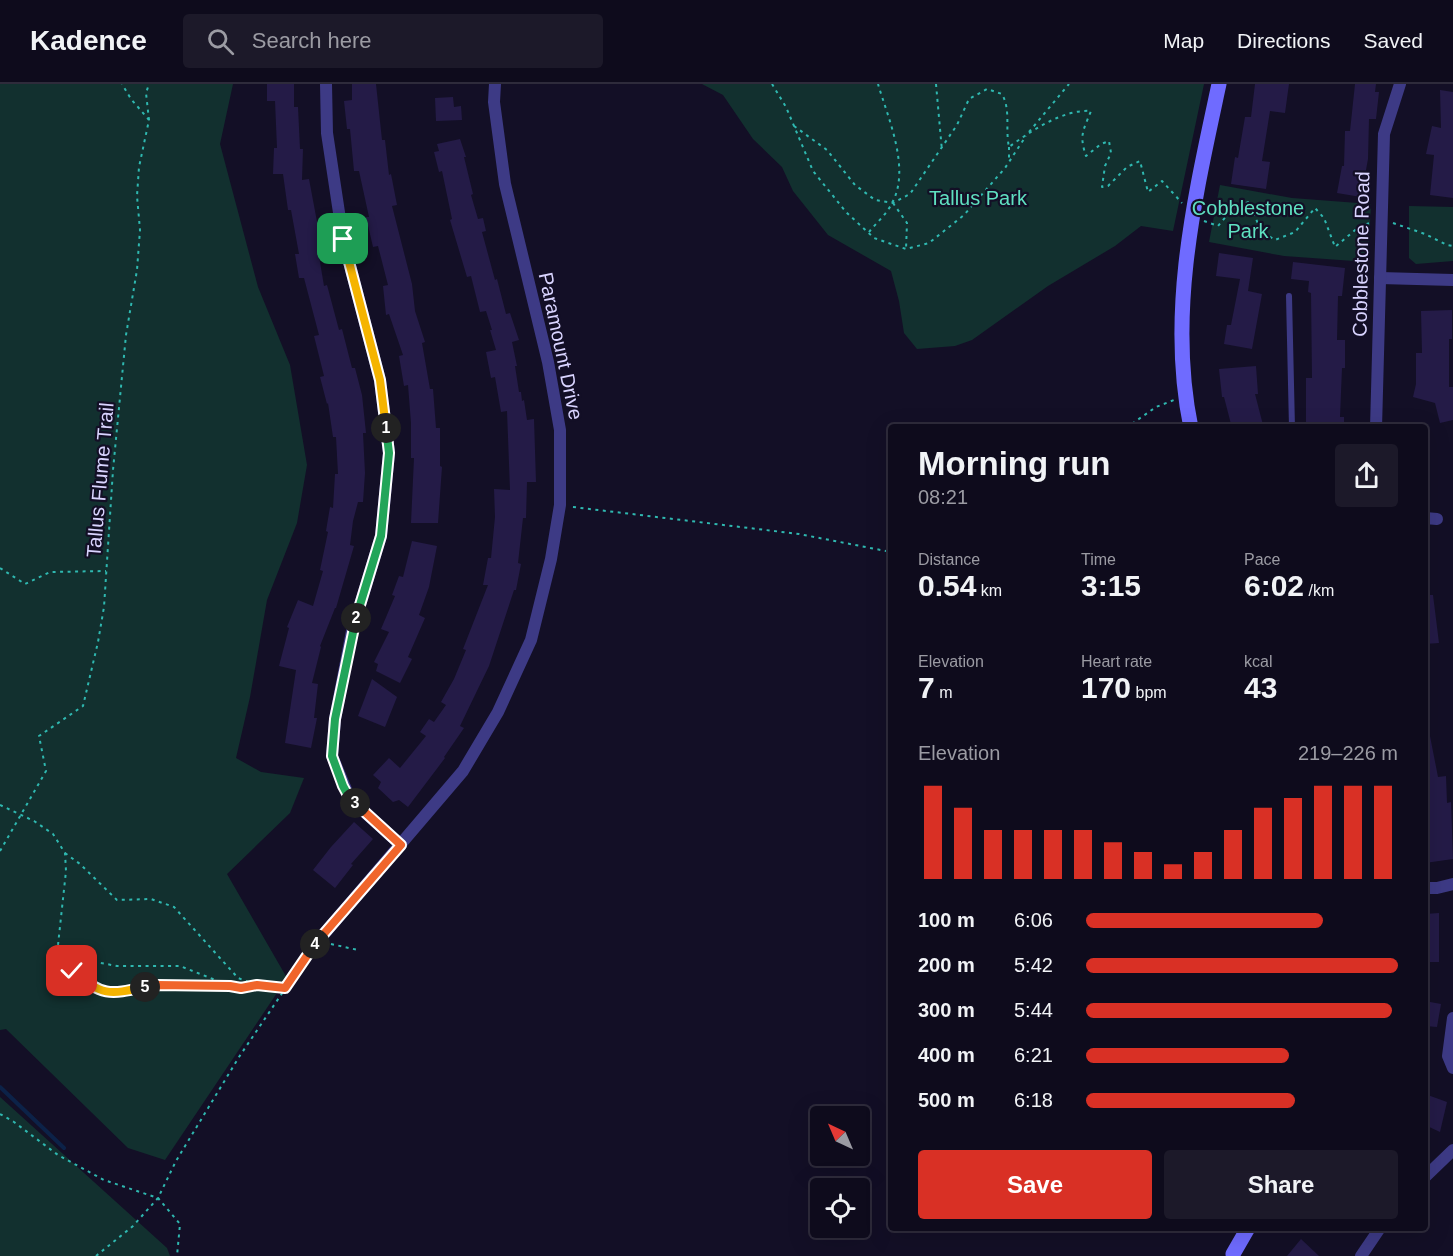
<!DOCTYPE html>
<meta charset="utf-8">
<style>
:root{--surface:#0e0b1c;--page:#1c1929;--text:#f1f3f6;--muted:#9b9ba3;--line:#2e2b3b;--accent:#d93025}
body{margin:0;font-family:Helvetica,sans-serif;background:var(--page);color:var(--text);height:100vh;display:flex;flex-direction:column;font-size:22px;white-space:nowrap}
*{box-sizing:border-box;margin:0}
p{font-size:20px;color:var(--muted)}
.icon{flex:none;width:33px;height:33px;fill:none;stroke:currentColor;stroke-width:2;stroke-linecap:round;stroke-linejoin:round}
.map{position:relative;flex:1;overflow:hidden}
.drawer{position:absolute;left:888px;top:340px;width:540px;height:807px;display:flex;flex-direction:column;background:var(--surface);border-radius:6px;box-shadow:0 6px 24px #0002,0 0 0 2px var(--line)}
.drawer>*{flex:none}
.needle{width:39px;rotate:316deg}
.fabs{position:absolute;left:810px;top:1022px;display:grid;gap:12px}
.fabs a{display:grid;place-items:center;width:60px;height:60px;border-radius:6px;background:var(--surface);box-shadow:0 6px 24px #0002,0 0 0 2px var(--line);font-size:30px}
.pin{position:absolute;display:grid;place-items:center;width:51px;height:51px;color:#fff;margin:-26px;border-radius:12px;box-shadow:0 3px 9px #0006}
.km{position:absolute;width:30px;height:30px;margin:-15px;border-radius:50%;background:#222;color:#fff;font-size:16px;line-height:30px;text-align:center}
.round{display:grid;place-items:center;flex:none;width:63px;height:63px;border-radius:6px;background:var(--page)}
.summary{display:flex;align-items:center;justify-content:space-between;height:102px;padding:0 30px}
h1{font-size:33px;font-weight:700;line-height:45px}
.stats{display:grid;grid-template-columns:repeat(3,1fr);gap:9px;height:102px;padding:6px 30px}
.stats div{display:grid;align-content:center}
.stats b{font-size:30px;font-weight:700}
.stats small{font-size:16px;font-weight:400}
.stats p{font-size:16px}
.chart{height:168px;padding:12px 30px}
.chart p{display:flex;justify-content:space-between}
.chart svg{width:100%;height:108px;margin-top:6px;stroke:var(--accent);stroke-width:6}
.button{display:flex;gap:12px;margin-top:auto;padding:12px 30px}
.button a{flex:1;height:69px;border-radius:6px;background:var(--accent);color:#fff;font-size:24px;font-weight:700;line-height:69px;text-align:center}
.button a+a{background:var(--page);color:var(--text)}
ul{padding:0 30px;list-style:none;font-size:20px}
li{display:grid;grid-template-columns:96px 72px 1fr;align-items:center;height:45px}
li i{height:15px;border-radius:8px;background:var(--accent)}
header{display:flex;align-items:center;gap:36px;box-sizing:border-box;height:84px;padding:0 30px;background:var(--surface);border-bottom:2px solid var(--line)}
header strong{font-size:28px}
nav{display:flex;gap:33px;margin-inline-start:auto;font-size:21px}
.search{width:420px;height:54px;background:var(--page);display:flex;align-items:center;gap:15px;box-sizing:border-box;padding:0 21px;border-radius:6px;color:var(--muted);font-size:22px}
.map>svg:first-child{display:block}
</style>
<header>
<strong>Kadence</strong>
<div class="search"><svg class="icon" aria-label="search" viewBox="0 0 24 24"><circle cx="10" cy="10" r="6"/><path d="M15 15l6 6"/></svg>Search here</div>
<nav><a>Map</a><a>Directions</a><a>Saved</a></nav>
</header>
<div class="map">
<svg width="1453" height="1172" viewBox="0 0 1453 1172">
<rect width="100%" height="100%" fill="#130f26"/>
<g fill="#12302f">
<path d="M0,0h233l-13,60 38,143 32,78 17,100 -10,58 -30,77 -17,97 -14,61 25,14 43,6 -14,35 -63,61 60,104 -122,182 -37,-12 -122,-119 -6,1z"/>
<path d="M702,0h502l-31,147 -32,-5 -26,20 -67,40 -76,54 -17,6 -38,3 -13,-16 -5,-32 -8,-30 -63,-36 -35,-44 -11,-24 -29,-28 -30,-44z"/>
<path d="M1220,101l72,13 79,6 -3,58 -84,-6 -75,-14z"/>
<path d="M1409,122l44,1v54l-37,3 -7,-6z"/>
<path d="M0,1013l167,151 3,8h-170z"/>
</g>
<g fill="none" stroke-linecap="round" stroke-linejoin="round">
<path stroke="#0c2248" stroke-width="4" d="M0,1003l64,61"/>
</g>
<g fill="#241b47">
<path d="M267,0h27v23h4l2,42h3l-1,31 7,-1 12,64 -4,1 7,42 3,-1 12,45 3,-1 10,39h3l7,27 4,38h-3l2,40 -2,29h-5l-5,19 -3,24 4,1 -18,62h-1l-15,38 1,1 -9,36 6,1 -4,34h3l-6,30 -26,-5 11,-73 -17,-4 10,-38 -2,-1 11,-27 15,6 10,-35 -3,-1 8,-38 -2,-1 4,-24 3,1 2,-34h3l-2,-37h-3l-5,-34 -1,1 -7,-27 4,-1 -10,-40 5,-1 -15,-57h-5l-4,-24h4l-8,-44h-3l-5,-36h-10l1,-26h3l-2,-47h-8z"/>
<path d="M352,0h24l6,56h3l4,35 2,-1 6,31 -5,1 20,78 3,27 10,31 -3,1 8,46h3l3,39h4v38l2,1 -4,56h-27l3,-65h-3v-35l-3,-38 -4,1 -5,-30 4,-1 -14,-41 -3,1 -3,-29 5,-1 -10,-39 -5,1 -7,-30h3l-10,-46h-5l-4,-42h-3l-3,-28 8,-1z"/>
<path d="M1255,0h34l-4,29 -15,-2 -8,50 8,1 -4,27 -35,-5 4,-27 3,1 7,-41h6z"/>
<path d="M1355,0h21l-1,8h4l-3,27h-7l-1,40 -7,38 -24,-4 5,-27h2l1,-35h5z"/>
<path d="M1440,6l13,2v106l-23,-3 4,-40 -8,-1 6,-28 9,2z"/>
<path d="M453,13l1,10 7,-1 1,14 -26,1 -1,-23z"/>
<path d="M460,55l6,18h-2l9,37 -2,1 7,24 5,-1 3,13 -4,1 13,48 2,-1 9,35 4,-1 9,27 -7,2 5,24h-2l4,26h2l1,9 2,-1 3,20 7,-1 2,63h-9l-1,36h-3l-5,45 3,1 -5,26h-2l-25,76 -29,60 4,2 -20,29 1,1 -37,49 -9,-7 -6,2 -15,-14 3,-6 -8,-7 16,-17 11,10 26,-32 -6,-4 9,-13 5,3 12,-17 -5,-3 13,-23 12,-29 -3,-1 25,-64h-5l5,-27h3l4,-41 -1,-28 16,1 -3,-79 -6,1 -6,-35 -4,1 -5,-26 10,-2 -6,-20h2l-6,-19 -6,1 -9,-36 -4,1 -17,-57 2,-1 -10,-48 -3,1 -5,-20 5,-1 -2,-7z"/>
<path d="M1219,169l34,5 -5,33 14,3 -10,55 -28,-5 3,-19h4l9,-46 -24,-3z"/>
<path d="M1293,178l52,6 -3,28h-4l-1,44h8v28h-3l-2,49h4v11h-38v-50h6l-1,-85 -3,-1 1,-11 -18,-2z"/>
<path d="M1452,226v29h-3v48h4v33l-13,3 -5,-20 -22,-6 3,-13v-31h6l-1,-42z"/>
<path d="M1256,282l2,28h-3l8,31 -11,3h-20l-8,-31h-2l-3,-28z"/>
<path d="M412,457l25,5 -8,41 -10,28 6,3 -17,39 4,2 -12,24 -24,-12 2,-7 -4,-2 15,-30 -8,-3 14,-33 -3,-1 7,-19 4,1z"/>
<path d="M1425,511h8l6,48 -14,1z"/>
<path d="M372,595l25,18 -12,30 -27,-11z"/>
<path d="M1430,652l8,41 8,-1 1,27 4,-1 2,57 -28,4v-126z"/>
<path d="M354,738l19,17 -22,25 2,1 -18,23 -22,-18 18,-23z"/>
<path d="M1439,829v49h-14v-48z"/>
<path d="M1425,917l16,3 -4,23 -12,-1z"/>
<path d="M1425,1010l22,8 -7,30 -15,-7z"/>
<path d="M1301,1155l18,17h-32z"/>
</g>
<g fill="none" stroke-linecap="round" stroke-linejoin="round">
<g stroke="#2fb8b0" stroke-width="2" stroke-dasharray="3 4.5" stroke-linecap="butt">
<path d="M772,0l14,23 27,64 33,41 28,26 32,11 23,-6 35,-28 41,-47 21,-32"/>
<path d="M936,0l6,67"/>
<path d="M149,36l-3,-27 3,-9"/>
<path d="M794,42l33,24 28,35 20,15 18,3 17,-9 47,-69 12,-26 18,-10 15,5c9,16 3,35 7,53 22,-16 54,-38 82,-36 -8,20 -12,24 -5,45l15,-12 8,-3 2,12 -6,13 -3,21 6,-1 19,-19 13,-6 8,31 14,-11 20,22"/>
<path d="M1029,48l40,-48"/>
<path d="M1009,63v12"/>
<path d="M893,119l14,20 -1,26"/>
<path d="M1204,137l14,5 17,-20 14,-4 12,29 14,9 20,-8 20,-24 9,10 11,29 25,-21 10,-3"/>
<path d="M1393,139l32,11 22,11 6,1"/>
<path d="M869,148c7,-9 18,-18 23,-29 19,-34 -4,-85 -14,-119"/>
<path d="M1126,344l30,-21 18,-7"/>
<path d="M573,423l226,27 92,18"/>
<path d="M0,484l25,16 25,-12 56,-1"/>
<path d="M0,721l34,16 19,13 12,19 1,18 -8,74 14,26 22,17 19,5 44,-8 73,1 11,2 16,-3"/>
<path d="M0,767l46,-80 -7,-35 44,-30 15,-64 6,-35 9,-137 13,-135 11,-65 3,-40 -3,-34 2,-29 10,-47 -18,-21 -9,-15"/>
<path d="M65,769l15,11 37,36 34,-1 23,8 64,71 19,7 28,3"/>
<path d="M331,860l27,6"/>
<path d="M64,872l53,10h63l48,19"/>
<path d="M0,1030l14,8 44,33 46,25 54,18 22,26 -3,32"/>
<path d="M96,1172l37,-30 25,-28 18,-37 63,-104 73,-108"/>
</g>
<path stroke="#3d3a85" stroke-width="6" d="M1289,212l3,132"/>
<g stroke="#3d3a85" stroke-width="12">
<path d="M326,0l1,49 16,106 37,141 9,73 -8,83 -29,95 -17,88 -3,37 18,43 51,46"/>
<path d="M1380,194l73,2"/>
<path d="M1376,344l8,-294 16,-50"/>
<path d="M1425,434l12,1"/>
<path d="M1425,804h12l16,-4"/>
<path d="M318,857l145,-170 35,-59 33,-72 20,-81 9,-54v-75l-12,-68 -43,-178 -11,-82 1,-18"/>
<path d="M1453,934l-5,38 5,12"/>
<path d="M1425,1093l28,-27"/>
<path d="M1361,1172l19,-28"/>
</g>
<g stroke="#6f6bff" stroke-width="15">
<path d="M1191,344c-24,-115 4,-232 28,-344"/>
<path d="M1233,1170l15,-26"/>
</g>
</g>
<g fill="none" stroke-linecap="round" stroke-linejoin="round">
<g stroke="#fff" stroke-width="12">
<path id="split-1" d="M343,155l37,141 6,48"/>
</g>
<g stroke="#fff" stroke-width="12">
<path id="split-2" d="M356,534l25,-82 8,-83 -3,-25"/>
</g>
<g stroke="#fff" stroke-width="12">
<path id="split-3" d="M355,719l-5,-4 -7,-13 -11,-30 3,-37 21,-101"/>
</g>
<g stroke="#fff" stroke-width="12">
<path id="split-4" d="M315,860l86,-99 -46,-42"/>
</g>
<g stroke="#fff" stroke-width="12">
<path id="split-5" d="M145,903l12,-2 73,1 11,2 16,-3 28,3 30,-44"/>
</g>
<g stroke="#fff" stroke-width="12">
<path id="split-6" d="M72,887c31,25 36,24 73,16"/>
</g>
<use href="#split-1" stroke="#f5b400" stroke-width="8"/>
<use href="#split-2" stroke="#22a559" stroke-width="8"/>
<use href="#split-3" stroke="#22a559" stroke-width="8"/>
<use href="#split-4" stroke="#f0652b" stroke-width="8"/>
<use href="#split-5" stroke="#f0652b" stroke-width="8"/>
<use href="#split-6" stroke="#f5b400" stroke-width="8"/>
</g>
<g text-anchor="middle" stroke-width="4.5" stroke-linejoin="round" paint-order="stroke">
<g font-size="20" fill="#5fe0c0" stroke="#130f26">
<text x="978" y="121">Tallus Park</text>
<text x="1248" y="131">Cobblestone<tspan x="1248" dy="23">Park</tspan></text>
</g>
<g font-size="20" fill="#d9d4ff" stroke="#130f26">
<text transform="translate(1361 170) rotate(-89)" y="7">Cobblestone Road</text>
<text transform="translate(561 262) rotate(78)" y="7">Paramount Drive</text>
<text transform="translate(100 396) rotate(-85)" y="7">Tallus Flume Trail</text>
</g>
</g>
</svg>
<div class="fabs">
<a><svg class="needle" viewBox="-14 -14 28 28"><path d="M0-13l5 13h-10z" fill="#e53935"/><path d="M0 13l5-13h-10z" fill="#9b9ba3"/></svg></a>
<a><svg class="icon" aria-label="locate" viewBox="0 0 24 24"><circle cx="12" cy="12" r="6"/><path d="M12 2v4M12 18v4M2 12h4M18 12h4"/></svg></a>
</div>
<div class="pin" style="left:343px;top:155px;background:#1e9e55"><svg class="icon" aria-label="arrive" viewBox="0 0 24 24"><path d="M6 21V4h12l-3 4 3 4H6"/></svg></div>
<div class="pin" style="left:72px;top:887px;background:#d93025"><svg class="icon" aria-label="check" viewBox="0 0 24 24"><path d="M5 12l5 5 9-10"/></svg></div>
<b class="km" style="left:386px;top:344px">1</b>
<b class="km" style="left:356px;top:534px">2</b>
<b class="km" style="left:355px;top:719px">3</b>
<b class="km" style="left:315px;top:860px">4</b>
<b class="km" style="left:145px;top:903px">5</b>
<section class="drawer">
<div class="summary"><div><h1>Morning run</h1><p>08:21</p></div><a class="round"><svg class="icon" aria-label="share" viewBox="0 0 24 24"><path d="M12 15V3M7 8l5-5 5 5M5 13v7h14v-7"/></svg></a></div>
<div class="stats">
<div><p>Distance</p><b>0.54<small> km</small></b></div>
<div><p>Time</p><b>3:15</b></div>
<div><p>Pace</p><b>6:02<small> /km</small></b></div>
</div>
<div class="stats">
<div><p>Elevation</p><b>7<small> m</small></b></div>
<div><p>Heart rate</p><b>170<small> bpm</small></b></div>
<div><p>kcal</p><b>43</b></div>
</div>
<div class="chart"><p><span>Elevation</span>219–226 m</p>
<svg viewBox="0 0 160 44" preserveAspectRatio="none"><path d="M5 44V6M15 44V15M25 44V24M35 44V24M45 44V24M55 44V24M65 44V29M75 44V33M85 44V38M95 44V33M105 44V24M115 44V15M125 44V11M135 44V6M145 44V6M155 44V6"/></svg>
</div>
<ul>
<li><b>100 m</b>6:06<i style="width:76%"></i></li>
<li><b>200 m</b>5:42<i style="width:100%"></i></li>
<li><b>300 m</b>5:44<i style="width:98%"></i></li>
<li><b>400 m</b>6:21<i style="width:65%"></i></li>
<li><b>500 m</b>6:18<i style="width:67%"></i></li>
</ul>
<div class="button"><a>Save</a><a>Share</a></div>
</section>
</div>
